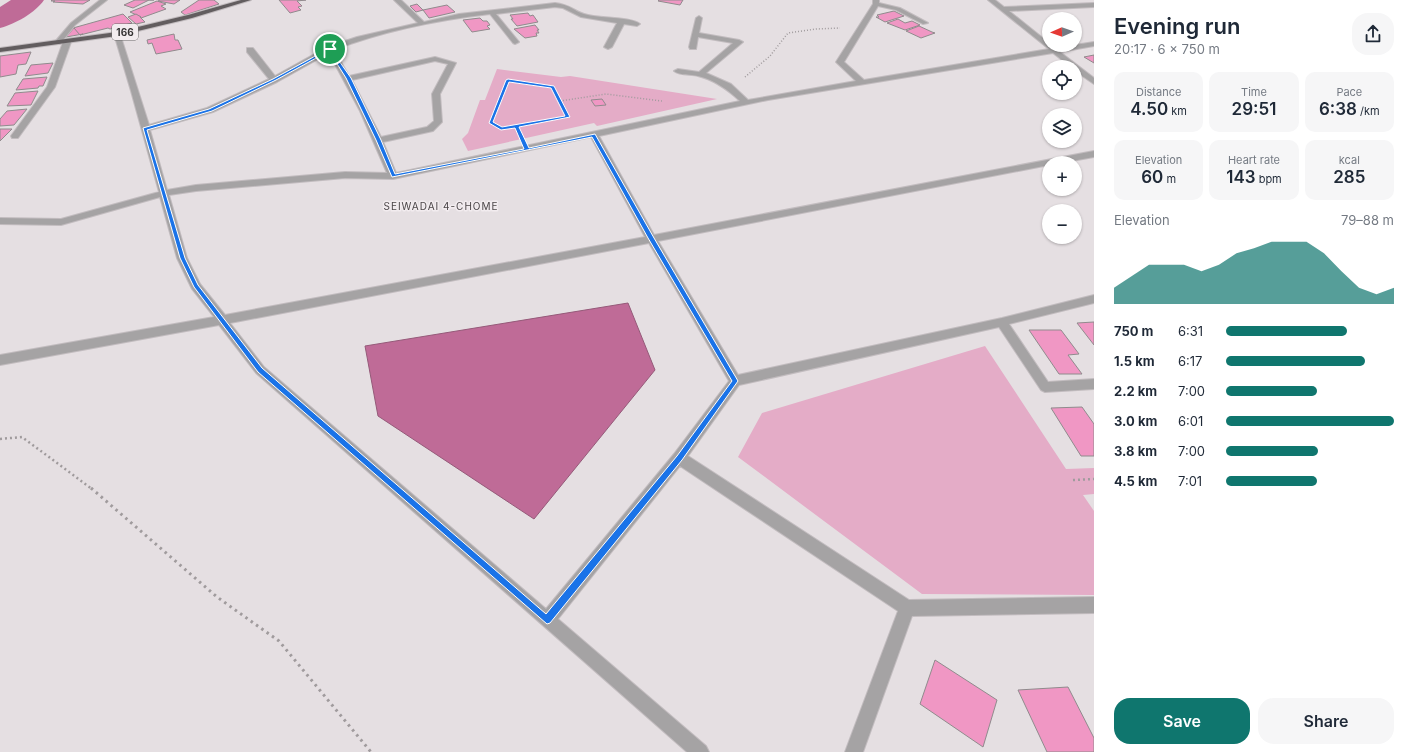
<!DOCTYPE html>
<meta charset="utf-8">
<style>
:root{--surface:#fff;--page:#f6f6f7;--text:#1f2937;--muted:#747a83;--accent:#0f766e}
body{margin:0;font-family:Inter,sans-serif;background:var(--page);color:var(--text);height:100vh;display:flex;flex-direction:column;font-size:15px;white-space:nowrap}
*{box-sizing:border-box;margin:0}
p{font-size:13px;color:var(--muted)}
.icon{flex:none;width:22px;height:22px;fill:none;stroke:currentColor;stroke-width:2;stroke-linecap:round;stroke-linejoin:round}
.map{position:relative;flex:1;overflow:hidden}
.drawer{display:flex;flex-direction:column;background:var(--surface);width:320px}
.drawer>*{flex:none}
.needle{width:26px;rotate:268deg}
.controls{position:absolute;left:1042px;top:12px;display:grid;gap:8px}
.controls a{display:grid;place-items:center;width:40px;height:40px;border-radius:50%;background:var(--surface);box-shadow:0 1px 3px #0004;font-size:20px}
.pin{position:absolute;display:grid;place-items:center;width:34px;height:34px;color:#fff;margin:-17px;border:2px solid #fff;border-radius:50%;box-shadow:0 1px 4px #0007}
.round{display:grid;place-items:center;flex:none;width:42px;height:42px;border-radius:16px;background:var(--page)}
.head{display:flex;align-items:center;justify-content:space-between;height:68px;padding:0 20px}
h1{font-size:22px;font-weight:600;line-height:30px}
.stats{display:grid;grid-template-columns:repeat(3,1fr);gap:6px;height:68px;padding:4px 20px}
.stats div{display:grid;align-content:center;border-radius:10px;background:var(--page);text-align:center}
.stats b{font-size:17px;font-weight:600}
.stats small{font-size:11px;font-weight:400}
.stats p{font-size:11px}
.chart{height:112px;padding:8px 20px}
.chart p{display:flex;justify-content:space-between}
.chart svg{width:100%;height:72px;margin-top:4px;fill:var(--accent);opacity:.7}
.button{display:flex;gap:8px;margin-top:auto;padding:8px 20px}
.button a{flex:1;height:46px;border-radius:16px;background:var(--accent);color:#fff;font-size:16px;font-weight:600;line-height:46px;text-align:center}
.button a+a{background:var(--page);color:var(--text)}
ul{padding:0 20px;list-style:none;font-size:13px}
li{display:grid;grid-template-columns:64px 48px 1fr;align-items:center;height:30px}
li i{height:10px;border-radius:5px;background:var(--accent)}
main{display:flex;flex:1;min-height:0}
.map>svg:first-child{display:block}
</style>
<main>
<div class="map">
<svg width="1094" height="752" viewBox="0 0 1094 752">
<rect width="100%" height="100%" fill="#e5dfe2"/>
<g fill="#e4acc7">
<path d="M497,69l64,8 9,-1 147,23 -120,27 -3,-3 -126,28 -6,-12 6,-6 12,-33h5z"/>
<path d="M985,346l81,123 28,-1v26l-11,1 11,16v84l-172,-1 -184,-137 24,-44z"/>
</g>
<path fill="#bf6b97" stroke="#955a79" d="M628,303l27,67 -121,149 -156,-103 -13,-70z"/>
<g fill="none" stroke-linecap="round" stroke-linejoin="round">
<path fill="#bf6b97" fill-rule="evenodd" d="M11,0h33c-9,13 -29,24 -44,28v-21z"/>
</g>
<g fill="#f097c4" stroke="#908b8d">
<path d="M52,0h38l-7,4 -30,-2 2,-1h-4z"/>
<path d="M135,0h19h-5l-16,8 -9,-3z"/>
<path d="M160,0h20l-6,4 -16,-3z"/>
<path d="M199,0h15l5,4 -34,11 -4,-3z"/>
<path d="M279,0h27l-9,1 5,5 -4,1 3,3 -11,3z"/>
<path d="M659,0h24l-3,5 -22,-4z"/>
<path d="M157,1l9,3 -5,2 5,3 -25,9 -1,-1h1l-11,-5z"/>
<path d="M417,4l6,6 -7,2 -6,-6z"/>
<path d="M447,5l8,7 -26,6 -6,-8z"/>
<path d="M894,11l10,5 -19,6 -9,-5h3l-2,-2z"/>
<path d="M528,13l2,3 3,-1 5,7 -21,4 -6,-7h2l-3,-4z"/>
<path d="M123,14l9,9 -22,6 -2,-1 -28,7 -7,-7z"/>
<path d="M136,14l5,3h-1l5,5 -9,2 -8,-7z"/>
<path d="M480,18l3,3h4l3,4 -3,1 3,3 -18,3 -9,-12z"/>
<path d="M898,19l7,4 7,-2 8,4 -15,5 -18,-7z"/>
<path d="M535,25l4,5h-2l2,3h-3l1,3 -12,2 -11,-9z"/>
<path d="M919,26l13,6 3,1 -14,5 -15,-7z"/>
<path d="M74,28l6,7 3,-1 -17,3z"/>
<path d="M174,34l1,6h3l4,9 -26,5 -4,-11 -4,1 -1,-4z"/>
<path d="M31,52l-5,12 -8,1 -2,9 -16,3v-21z"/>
<path d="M1094,55v8l-10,-6z"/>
<path d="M53,63l-5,10 -23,3 6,-11z"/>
<path d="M47,77l-4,9h-4l-1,2 -22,2 7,-11z"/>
<path d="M38,91l-7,14 -24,1 8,-13z"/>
<path d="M602,99l4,6 -11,1 -4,-6z"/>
<path d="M27,109l-13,16 -14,1v-7l7,-8z"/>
<path d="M0,129h12l-12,12z"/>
<path d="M1094,322v23l-17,-22z"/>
<path d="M1029,330h32l18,24 -11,1 14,19h-23z"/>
<path d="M1082,407l12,17v32h-13l-30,-48z"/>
<path d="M935,660l62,40 -14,47 -63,-43z"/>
<path d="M1068,687l26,51v14h-47l-29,-62z"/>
</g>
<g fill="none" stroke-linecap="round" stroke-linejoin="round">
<g stroke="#c2bcbf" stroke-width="2">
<g id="minor">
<path d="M100,0h7l-32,25 -15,19h-4l-2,-1 17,-20z"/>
<path d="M394,0h7l23,22 35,-8 96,-11c16,2 17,7 29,11 15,5 46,2 56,10l-3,2 -13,-2 -12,23 -4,2 -4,-2 13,-24 -36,-6 -18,-9 -8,-1 -59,7 23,28 -4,2 -2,-1 -23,-29c-52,6 -107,17 -156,36l15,26 86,-19 21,6 -16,31 2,28 -9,9 -50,11 13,31 344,-72c-12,-11 -25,-21 -42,-25 -7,-2 -18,0 -24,-5l4,-2 21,3 34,-29 -35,-6 -2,12h-6l-1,-2 7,-29 3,-2 3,2 -3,15 40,7 4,2 -37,31 25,11 17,16 108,-19 -20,-19 37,-58v-4h6v3l21,5 28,15 -5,1 -27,-14 -18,-4 -34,56 20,18 185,-31 -61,-49h7l9,7 90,-4v4l-85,4 40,32v2h3l4,3 38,-6v4l-34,6 34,26v6l-19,-13v-4h-4l-18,-14 -285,47 -169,36 55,99 440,-84v6l-33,6h-12v2l-391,76 80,134 264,-57 92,-23v8l-85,21 39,58 46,-3v10l-49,3 -4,-2 -42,-63 -260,58 -51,71 221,144 185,-3v16l-182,3 -49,136h-18l53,-141 -218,-145 -122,153 148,127 3,6h-22l-431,-379 -37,-48 -219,40v-10l214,-38 -22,-28 -15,-31 -17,-61 -99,28 -61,-1v-6l61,1 98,-27 -28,-101 -17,-57 1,-1 5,1 29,91 58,-17 62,-29 -22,-27v-4h6l22,28 52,-29 30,-10 61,-14zM329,53l31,58 27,62 -42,-1 -149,13 -29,5 -17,-60 63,-18 64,-30zM435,61l13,3 -16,30 2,27 -7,6 -46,10 -29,-57zM591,137l54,100 -420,78 -25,-31 -13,-26 -18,-63 27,-4 149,-13 48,1zM649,243l80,138 -55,73 -128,155 -282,-242 -34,-44z"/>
<path d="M67,40l4,2 -16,45 -37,51h-6l-1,-2 36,-49 16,-45z"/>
</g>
</g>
<g stroke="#c2bcbf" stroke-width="2">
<path id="highway" d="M241,0h10l-59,18 -75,18 -117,16v-4l117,-16 71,-17z"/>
</g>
<g stroke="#a09b9d" stroke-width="1.5" stroke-dasharray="1 2" stroke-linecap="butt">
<path d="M745,77l25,-21 18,-23 28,-4 24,-1"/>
<path d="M560,101l46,-7 56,7"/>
<path d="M494,124l-3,-1 17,-42 44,6 16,30 -41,7"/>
</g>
<g stroke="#a09b9d" stroke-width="2" stroke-dasharray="1.5 2.5" stroke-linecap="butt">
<path d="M492,123l9,5 16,-2"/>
<path d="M517,126l3,6"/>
<path d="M517,126l15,-3"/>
</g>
<g stroke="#a09b9d" stroke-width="2.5" stroke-dasharray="2 3" stroke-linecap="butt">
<path d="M0,439l22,-2 70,52"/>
<path d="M1073,480l21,-1"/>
</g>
<path stroke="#a09b9d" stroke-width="3" stroke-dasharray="2.5 4" stroke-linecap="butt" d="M91,488l126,109 62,44 92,111"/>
<use href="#minor" fill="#a5a3a4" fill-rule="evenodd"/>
<use href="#highway" fill="#625d5f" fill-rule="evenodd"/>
</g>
<path fill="#1a73e8" stroke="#fff" fill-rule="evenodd" d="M330,48l21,30 30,62 14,34 129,-25 -9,-21 -14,2 -12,-7 17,-43 2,-1 46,7 16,31 -51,10 10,21 66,-14 59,104 84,143 -56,79 -132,163 -3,1 -289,-252 -64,-85 -14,-29 -37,-130 66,-19 64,-30zM329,51l17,27 30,62 16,37 200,-40 56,101 84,143 -55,75 -131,158 -284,-246 -64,-83 -13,-27 -38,-128 65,-19 64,-31zM509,82l42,6 14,28 -63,11 -9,-5z"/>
<g text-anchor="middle" stroke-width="3" stroke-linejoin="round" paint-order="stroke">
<rect fill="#f2ecef" stroke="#6d6a6b" stroke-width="1" x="112" y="24" width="26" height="16" rx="3"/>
<g font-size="10" font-weight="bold" fill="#343233">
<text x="125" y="36">166</text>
</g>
<g font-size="10" letter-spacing="1" fill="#4b4648" stroke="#f2ecef">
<text x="441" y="210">SEIWADAI 4-CHOME</text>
</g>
</g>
</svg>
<div class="controls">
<a><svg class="needle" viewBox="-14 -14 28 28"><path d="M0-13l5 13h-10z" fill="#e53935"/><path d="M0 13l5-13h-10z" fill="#747a83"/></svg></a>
<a><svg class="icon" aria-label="locate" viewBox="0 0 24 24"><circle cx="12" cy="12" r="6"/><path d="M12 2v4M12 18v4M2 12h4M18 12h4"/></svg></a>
<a><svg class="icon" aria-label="layers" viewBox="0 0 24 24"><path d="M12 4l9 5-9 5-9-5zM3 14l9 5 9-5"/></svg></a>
<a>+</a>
<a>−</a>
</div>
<div class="pin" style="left:330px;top:49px;background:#1e9e55"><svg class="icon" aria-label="arrive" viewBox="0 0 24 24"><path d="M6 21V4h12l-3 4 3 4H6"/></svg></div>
</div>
<section class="drawer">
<div class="head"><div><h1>Evening run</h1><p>20:17 · 6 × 750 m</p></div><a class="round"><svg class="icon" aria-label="share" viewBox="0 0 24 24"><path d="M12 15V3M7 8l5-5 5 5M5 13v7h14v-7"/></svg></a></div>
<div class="stats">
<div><p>Distance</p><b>4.50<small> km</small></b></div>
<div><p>Time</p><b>29:51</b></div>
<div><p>Pace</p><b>6:38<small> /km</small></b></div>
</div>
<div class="stats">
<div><p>Elevation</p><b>60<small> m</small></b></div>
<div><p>Heart rate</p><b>143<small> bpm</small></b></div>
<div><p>kcal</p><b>285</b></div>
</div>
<div class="chart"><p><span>Elevation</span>79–88 m</p>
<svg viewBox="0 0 160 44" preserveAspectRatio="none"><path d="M0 44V34L10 27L20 20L30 20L40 20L50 24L60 20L70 13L80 10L90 6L100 6L110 6L120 13L130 24L140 34L150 38L160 34V44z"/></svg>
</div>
<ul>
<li><b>750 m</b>6:31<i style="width:72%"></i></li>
<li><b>1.5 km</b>6:17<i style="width:83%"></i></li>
<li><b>2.2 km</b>7:00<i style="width:54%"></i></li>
<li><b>3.0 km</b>6:01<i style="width:100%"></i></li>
<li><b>3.8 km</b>7:00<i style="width:55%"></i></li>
<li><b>4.5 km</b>7:01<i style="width:54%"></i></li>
</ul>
<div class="button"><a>Save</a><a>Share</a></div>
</section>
</main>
